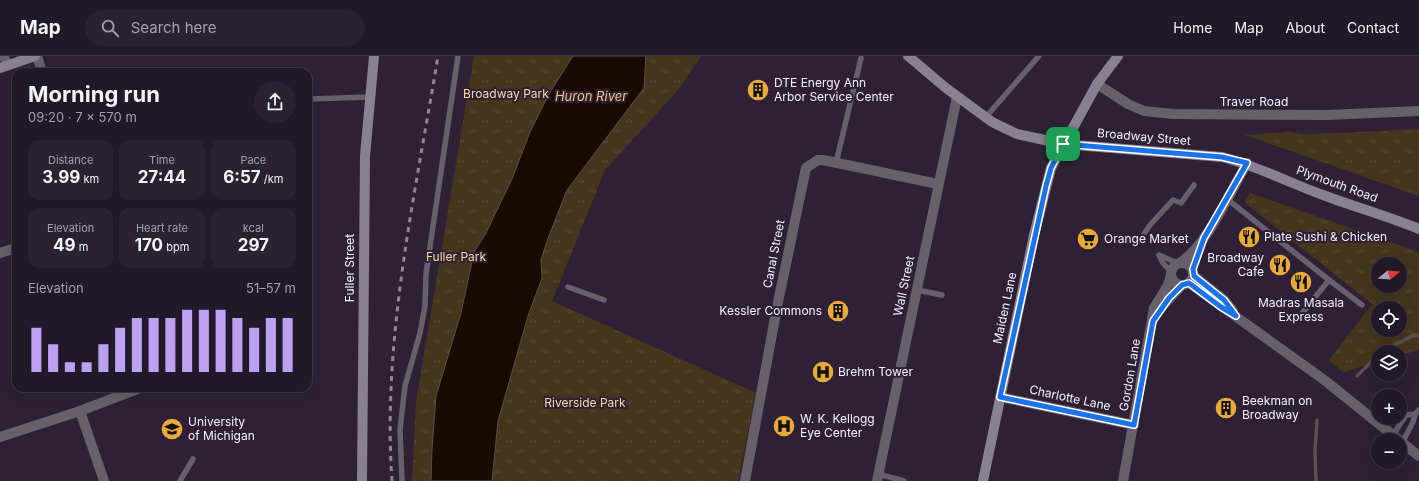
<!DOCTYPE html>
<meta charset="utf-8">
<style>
:root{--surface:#221928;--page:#2a2230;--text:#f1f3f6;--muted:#a2a0a8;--line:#3f3845;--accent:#bca0f2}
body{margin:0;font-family:Inter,sans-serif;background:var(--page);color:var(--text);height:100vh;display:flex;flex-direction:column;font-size:15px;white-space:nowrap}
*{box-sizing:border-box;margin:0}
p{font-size:13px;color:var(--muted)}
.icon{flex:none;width:22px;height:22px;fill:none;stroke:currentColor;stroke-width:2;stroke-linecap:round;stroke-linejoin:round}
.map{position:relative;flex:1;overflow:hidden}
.drawer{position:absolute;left:12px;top:12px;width:300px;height:324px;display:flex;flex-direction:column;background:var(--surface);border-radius:12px;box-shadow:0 4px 16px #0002,0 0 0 1px var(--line)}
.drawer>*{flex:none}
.needle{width:26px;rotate:73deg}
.buttons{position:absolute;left:1371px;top:201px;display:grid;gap:8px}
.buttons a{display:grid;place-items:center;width:36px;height:36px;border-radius:50%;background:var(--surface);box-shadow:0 4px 16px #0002,0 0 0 1px var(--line);font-size:20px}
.pin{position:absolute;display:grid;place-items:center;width:34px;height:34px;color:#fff;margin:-17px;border-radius:8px;box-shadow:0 2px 6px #0006}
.round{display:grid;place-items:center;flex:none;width:42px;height:42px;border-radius:21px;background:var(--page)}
.headline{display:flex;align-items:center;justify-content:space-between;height:68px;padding:0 16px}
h1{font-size:22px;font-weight:700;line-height:30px}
.metrics{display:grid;grid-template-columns:repeat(3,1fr);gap:6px;height:68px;padding:4px 16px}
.metrics div{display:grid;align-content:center;border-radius:10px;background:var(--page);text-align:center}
.metrics b{font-size:17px;font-weight:700}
.metrics small{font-size:11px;font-weight:400}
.metrics p{font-size:11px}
.chart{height:112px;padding:8px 16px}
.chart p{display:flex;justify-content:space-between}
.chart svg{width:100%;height:72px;margin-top:4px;stroke:var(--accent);stroke-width:6}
header{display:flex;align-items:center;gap:24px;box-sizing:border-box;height:56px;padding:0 20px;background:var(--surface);border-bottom:1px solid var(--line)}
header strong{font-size:19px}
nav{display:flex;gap:22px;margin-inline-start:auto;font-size:14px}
.search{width:280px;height:36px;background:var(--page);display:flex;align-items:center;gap:10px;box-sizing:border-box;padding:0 14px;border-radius:22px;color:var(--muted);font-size:15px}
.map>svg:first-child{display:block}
</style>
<header>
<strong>Map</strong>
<div class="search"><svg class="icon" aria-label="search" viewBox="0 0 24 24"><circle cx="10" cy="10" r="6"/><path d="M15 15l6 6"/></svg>Search here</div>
<nav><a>Home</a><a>Map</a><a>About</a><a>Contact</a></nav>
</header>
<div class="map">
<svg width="1419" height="425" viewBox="0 0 1419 425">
<defs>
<pattern id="park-tufts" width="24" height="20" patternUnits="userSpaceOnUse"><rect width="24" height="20" fill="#45351c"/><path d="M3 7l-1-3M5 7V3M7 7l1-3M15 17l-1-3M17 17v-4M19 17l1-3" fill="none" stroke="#574933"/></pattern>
</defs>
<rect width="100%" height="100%" fill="#2e2135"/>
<g fill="url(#park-tufts)" fill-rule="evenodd">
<path d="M474,0h99l-24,38 -19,38 -18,47 -27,56 -11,17 -13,61 -25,83 -4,53 -1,32h-19l4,-79z"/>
<path d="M646,0h55l-22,33 -74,81 -53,131 204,92 -18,88h-246l6,-60 30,-105 14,-38 -1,-18 6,-19 20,-51 77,-102z"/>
<path d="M1419,73v67l-174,-61 44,-3 13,2 39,-1z"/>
<path d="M1250,137l169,59v98l-19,5v-3h-22v10l-35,10 -14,-12 43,-56 -128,-102zM1378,208h22v22h-22zM1378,252h22v22h-22z"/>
</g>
<path fill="#190b00" stroke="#5c4f4c" d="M573,0h73l-2,32 -77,102 -20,51 -6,19 1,18 -14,38 -30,105 -6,60h-61l1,-32 4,-53 25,-83 13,-61 11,-17 27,-56 18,-47 19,-38z"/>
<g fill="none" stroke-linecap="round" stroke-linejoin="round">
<g stroke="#5c4f4c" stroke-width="3.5">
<path d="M1381,296l33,-17 5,1"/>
<path d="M1357,320l21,-21"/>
<path d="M1316,425l-1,-30 2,-31"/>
</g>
<g stroke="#67606b" stroke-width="5.5">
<path d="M308,43l61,-2"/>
<path d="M985,62l54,-62"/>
<path d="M836,107l25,-105"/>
<path d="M1227,143l102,81 -30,37"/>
<path d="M1140,184l10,-15 23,-25 8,3 13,-18"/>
<path d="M1159,199l4,8 8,9"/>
<path d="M1159,199l18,8"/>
<path d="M1329,224l33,25"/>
<path d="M568,231l36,13"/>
<path d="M917,234l25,5"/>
<path d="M1393,379l13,-20 9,-1 4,-4"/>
<path d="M1402,387l11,-21 2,-8"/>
<path d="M878,418l26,7"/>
<path d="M180,425l13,-22"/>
<path d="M402,425l-2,-52 5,-43 15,-53 5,-27 1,-32 32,-218"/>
</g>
<g stroke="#67606b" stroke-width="10">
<path d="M4,0l3,9"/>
<path d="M37,0l5,16"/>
<path d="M1097,28l31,20 16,7 29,3 154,1 92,-4"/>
<path d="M0,197l16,-5"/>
<path d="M1181,206c27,-18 49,-70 66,-99"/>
<circle cx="1182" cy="218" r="11"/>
<path d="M1194,220l30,24 9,11"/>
<path d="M1189,227l134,96 76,61"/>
<path d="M1161,252l21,-23"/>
<path d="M1000,341l134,28"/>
<path d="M80,355l24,70"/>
<path d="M0,381l80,-26 60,-23"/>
<path d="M1400,385l19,15"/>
<path d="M745,425l32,-174 29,-139 12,-8h5l115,24"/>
<path d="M877,425l80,-384"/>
<path d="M1123,425l31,-173 14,-23 3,-10"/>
</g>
<g stroke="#8b8091" stroke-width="10">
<path d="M908,0l38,32 46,34 25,12 46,10 159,13c36,9 67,26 101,38 32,12 64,21 96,34"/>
<path d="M0,12l35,-12"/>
<path d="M362,425l3,-325 9,-100"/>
<path d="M983,425l51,-246 17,-67 46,-84 21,-28"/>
</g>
<path stroke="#908596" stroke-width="3" stroke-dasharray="5 5" stroke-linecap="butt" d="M392,425c-10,-142 23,-285 46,-425"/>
</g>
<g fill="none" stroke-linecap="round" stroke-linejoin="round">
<g stroke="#fff" stroke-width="8">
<path id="route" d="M1063,88l159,13 25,6 -43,75 -11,31 1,7 30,24 12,16 -15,-9 -32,-24 -7,2 -13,13 -16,23 -19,104 -134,-28 46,-211 5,-18z"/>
</g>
<use href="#route" stroke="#1a73e8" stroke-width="5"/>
</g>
<defs>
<g id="building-disc" transform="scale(1.15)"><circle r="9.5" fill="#eaaa39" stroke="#2e2135"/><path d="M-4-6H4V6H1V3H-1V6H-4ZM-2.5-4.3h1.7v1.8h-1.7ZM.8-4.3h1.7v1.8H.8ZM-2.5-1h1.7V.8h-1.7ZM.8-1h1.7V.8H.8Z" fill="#111"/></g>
<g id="restaurant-disc" transform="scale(1.15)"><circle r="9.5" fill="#eaaa39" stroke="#2e2135"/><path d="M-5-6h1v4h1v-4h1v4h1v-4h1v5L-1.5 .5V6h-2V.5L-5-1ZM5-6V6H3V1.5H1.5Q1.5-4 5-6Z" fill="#111"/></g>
<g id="supermarket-disc" transform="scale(1.15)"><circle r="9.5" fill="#eaaa39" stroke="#2e2135"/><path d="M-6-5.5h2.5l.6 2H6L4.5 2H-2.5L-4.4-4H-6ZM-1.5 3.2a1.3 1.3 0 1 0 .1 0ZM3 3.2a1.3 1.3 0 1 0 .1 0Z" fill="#111"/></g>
<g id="hospital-disc" transform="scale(1.15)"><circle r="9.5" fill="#eaaa39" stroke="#2e2135"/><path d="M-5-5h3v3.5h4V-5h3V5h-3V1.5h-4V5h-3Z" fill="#111"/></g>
<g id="university-disc" transform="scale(1.15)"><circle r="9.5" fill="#eaaa39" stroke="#2e2135"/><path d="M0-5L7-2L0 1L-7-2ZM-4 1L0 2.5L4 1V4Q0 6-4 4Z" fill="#111"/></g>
</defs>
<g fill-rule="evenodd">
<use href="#building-disc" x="758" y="34"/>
<use href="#restaurant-disc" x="1249" y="181"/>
<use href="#supermarket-disc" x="1088" y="183"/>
<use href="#restaurant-disc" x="1280" y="209"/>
<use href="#restaurant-disc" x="1301" y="226"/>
<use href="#building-disc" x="838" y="255"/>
<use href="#hospital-disc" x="823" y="316"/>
<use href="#building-disc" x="1226" y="352"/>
<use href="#hospital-disc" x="784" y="370"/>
<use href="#university-disc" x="172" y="373"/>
</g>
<g text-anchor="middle" stroke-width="4" stroke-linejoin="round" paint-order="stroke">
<g font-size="12" fill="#f7eefc" stroke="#2e2135" text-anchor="start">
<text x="774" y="31">DTE Energy Ann<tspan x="774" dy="14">Arbor Service Center</tspan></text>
<text x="1264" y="185">Plate Sushi &amp; Chicken</text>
<text x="1104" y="187">Orange Market</text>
<text x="1264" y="206" text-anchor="end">Broadway<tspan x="1264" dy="14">Cafe</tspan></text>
<text x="1301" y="251" text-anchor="middle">Madras Masala<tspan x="1301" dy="14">Express</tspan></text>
<text x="822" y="259" text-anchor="end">Kessler Commons</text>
<text x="838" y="320">Brehm Tower</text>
<text x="1242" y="349">Beekman on<tspan x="1242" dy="14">Broadway</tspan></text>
<text x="800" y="367">W. K. Kellogg<tspan x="800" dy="14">Eye Center</tspan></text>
<text x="188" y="370">University<tspan x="188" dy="14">of Michigan</tspan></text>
</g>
<g font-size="12" fill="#fed9a3" stroke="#2e2135">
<text x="506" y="42">Broadway Park</text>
<text x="456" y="205">Fuller Park</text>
<text x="585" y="351">Riverside Park</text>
</g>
<g font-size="12" fill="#f7eefc" stroke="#2e2135">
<text x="1254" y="50">Traver Road</text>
<text transform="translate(1144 81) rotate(5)" y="4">Broadway Street</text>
<text transform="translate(1337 128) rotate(20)" y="4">Plymouth Road</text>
<text transform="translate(774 198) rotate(-79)" y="4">Canal Street</text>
<text transform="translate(350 212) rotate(-90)" y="4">Fuller Street</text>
<text transform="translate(904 230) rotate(-78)" y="4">Wall Street</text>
<text transform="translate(1005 252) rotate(-78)" y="4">Maiden Lane</text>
<text transform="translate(1130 319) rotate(-80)" y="4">Gordon Lane</text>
<text transform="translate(1070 342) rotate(12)" y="4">Charlotte Lane</text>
</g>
<g font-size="13" font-style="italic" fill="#eec17c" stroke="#2e2135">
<text x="591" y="45">Huron River</text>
</g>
</g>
</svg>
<div class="buttons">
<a><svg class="needle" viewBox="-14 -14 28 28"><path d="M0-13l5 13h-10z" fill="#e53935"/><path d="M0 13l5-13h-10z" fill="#a2a0a8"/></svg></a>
<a><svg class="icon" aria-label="locate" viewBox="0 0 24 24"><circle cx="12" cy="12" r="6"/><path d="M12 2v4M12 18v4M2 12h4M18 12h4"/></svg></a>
<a><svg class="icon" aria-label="layers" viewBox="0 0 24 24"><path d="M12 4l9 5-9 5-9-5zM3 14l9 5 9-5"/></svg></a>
<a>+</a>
<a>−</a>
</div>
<div class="pin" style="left:1063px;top:88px;background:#1e9e55"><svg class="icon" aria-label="arrive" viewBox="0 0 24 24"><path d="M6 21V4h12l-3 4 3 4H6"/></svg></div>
<section class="drawer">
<div class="headline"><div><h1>Morning run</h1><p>09:20 · 7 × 570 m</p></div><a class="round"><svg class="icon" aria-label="share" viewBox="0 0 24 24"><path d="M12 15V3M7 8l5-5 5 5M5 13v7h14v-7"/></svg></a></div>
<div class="metrics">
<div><p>Distance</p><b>3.99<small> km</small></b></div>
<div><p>Time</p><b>27:44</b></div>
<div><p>Pace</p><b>6:57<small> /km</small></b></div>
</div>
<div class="metrics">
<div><p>Elevation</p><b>49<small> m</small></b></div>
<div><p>Heart rate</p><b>170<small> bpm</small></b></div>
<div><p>kcal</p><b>297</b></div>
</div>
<div class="chart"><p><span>Elevation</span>51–57 m</p>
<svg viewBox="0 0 160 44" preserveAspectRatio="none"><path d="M5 44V17M15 44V27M25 44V38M35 44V38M45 44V27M55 44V17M65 44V11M75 44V11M85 44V11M95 44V6M105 44V6M115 44V6M125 44V11M135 44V17M145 44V11M155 44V11"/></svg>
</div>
</section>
</div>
